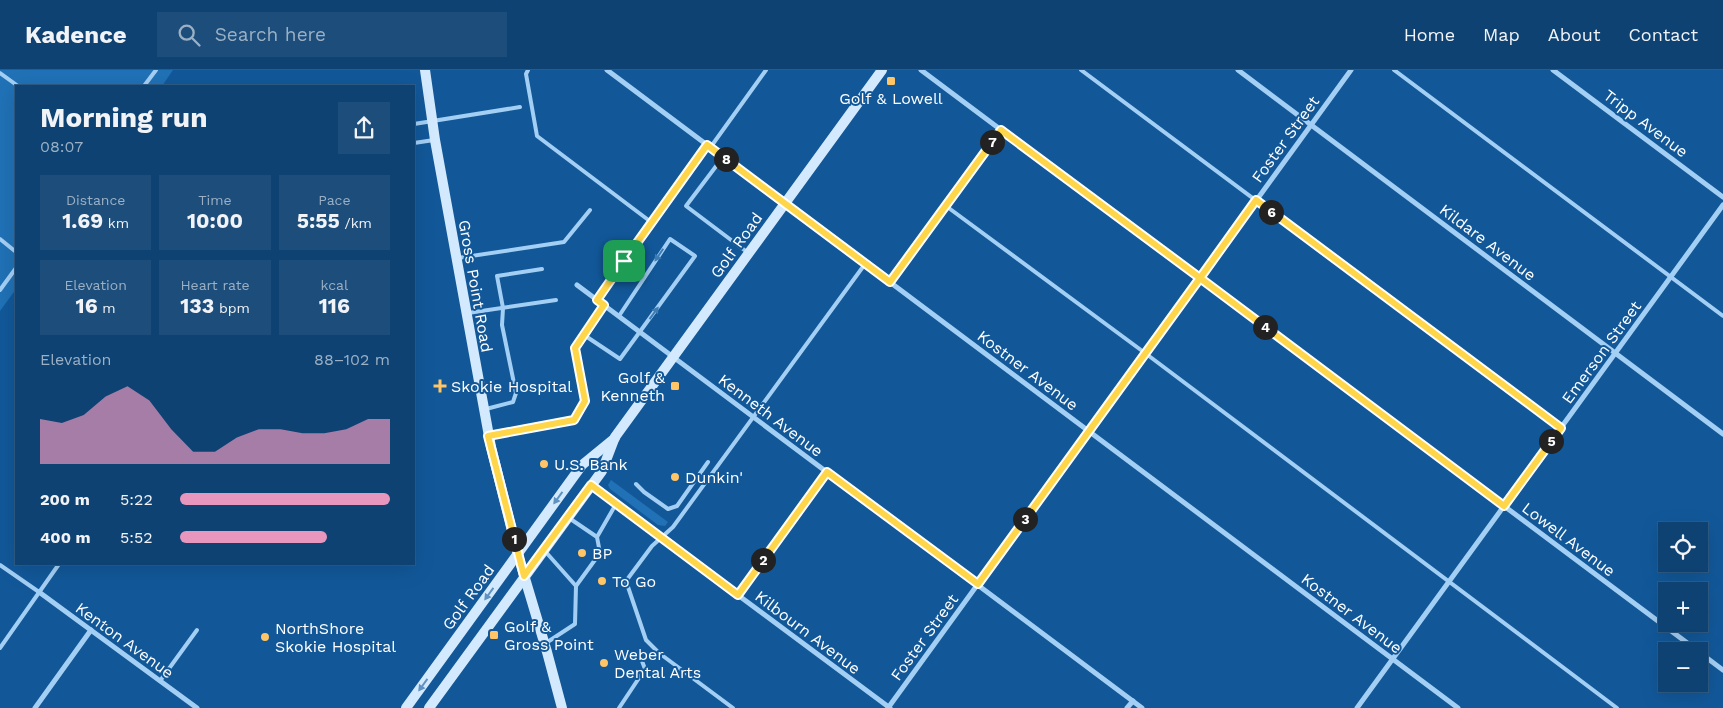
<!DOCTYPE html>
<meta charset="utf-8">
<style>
:root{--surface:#0e4273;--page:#1c4d7b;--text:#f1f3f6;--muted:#9bb0c4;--line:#2e5b85;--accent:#e797bd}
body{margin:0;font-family:"Work Sans",sans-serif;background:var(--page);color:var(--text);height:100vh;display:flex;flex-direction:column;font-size:19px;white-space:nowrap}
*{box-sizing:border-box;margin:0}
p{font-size:16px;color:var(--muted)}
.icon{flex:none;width:28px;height:28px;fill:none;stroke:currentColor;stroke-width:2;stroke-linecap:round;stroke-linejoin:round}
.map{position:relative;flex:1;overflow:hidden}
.side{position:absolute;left:15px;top:15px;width:400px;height:480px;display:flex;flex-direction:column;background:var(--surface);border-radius:0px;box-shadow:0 5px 20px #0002,0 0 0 1px var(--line)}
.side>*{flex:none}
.fabs{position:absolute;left:1658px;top:452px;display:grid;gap:10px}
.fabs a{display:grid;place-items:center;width:50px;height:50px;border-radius:0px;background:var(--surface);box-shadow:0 5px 20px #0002,0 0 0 1px var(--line);font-size:25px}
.pin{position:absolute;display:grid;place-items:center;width:42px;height:42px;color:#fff;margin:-21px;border-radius:10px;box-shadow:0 2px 8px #0006}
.km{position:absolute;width:25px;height:25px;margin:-12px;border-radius:50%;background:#222;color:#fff;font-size:14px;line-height:25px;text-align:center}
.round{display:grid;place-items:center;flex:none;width:52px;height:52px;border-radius:0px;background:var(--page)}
.overview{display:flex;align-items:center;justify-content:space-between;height:85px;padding:0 25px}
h1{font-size:28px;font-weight:700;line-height:38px}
.stats{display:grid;grid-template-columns:repeat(3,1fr);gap:8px;height:85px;padding:5px 25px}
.stats div{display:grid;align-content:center;border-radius:0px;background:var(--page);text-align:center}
.stats b{font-size:21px;font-weight:700}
.stats small{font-size:14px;font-weight:400}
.stats p{font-size:14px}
.chart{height:140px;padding:10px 25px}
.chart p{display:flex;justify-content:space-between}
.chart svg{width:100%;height:90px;margin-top:5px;fill:var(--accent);opacity:.7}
ul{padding:0 25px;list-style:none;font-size:16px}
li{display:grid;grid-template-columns:80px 60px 1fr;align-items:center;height:38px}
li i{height:12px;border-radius:6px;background:var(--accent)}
header{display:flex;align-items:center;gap:30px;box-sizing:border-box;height:70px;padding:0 25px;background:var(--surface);border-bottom:1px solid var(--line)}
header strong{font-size:24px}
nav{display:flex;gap:28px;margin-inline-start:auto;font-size:18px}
.search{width:350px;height:45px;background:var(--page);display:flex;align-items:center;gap:12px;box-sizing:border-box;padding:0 18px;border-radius:0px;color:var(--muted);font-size:19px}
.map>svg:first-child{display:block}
</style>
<header>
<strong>Kadence</strong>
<div class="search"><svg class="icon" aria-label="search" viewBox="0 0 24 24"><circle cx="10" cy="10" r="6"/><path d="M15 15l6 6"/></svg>Search here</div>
<nav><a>Home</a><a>Map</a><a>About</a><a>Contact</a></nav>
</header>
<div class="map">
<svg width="1723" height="638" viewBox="0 0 1723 638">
<rect width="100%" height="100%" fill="#125899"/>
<g fill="#2071b6">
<path d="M0,0h173l-11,16h-146v203l-16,22z"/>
<path d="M611,410l57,42 -3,4 -7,-1 -48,-36 -2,-4z"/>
</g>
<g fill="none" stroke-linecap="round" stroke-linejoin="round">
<g stroke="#a4cff4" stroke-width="4">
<path d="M528,0l-2,4 11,62 114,86"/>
<path d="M1081,0l480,358"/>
<path d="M1394,0l329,246"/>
<path d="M0,3l18,13"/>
<path d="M144,16l12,-16"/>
<path d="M414,54l106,-17"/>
<path d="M414,73l20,-3"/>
<path d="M710,78l56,-78"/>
<path d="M723,87l-37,49 61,46"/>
<path d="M946,136l199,147 472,355"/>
<path d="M0,169l16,13"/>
<path d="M458,188l106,-16 26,-32"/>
<path d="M890,212l111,-152"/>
<path d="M0,220l16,-22"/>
<path d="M597,229l110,-154"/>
<path d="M468,243l88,-13"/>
<path d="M584,265l36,24 75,-103 -25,-17 -51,77"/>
<path d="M486,339l27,-7 3,-9 -14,-68 1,-17 -6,-32 45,-7"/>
<path d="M491,366l83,-16 11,-19 -10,-53 30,-43"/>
<path d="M636,414l8,8 24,17 9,-3 31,-44"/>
<path d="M597,467l19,-33"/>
<path d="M544,480l32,36"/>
<path d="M0,495l39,27"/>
<path d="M546,573l29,-19 1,-38 24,-33 -3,-16 -28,-19"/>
<path d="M0,578l59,-84"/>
<path d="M160,611l37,-51"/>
<path d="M619,638l26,-39 -6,-16"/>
<path d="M733,638l-74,-55 -13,-13 -20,-59 26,-35 21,-19 192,-263"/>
</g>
<g stroke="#a4cff4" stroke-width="5">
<path d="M607,0l851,638"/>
<path d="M921,0l777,581"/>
<path d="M1238,0l485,364"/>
<path d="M1553,0l170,127"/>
<path d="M577,215l565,423"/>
<path d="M591,416l299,222"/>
<path d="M39,522l158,116"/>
<path d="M738,525l89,-123"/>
<path d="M1699,582l24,18"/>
<path d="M35,638l56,-78"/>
<path d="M888,638l463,-638"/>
<path d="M1127,638l6,-7"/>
<path d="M1357,638l366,-503"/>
</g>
<g stroke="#d3e9fd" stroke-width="10">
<path d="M425,0l10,70 56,307 27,108 29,97 15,56"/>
<path d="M406,638l176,-243 33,-27"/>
<path d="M429,638l173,-237 13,-34 267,-367"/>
</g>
</g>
<defs><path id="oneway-solid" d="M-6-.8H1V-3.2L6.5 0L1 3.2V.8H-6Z" transform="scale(1.25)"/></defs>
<g fill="#3e7cb4">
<use href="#oneway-solid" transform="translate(659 185) rotate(124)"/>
<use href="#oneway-solid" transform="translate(654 243) rotate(-54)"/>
</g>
<g fill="#5f92c1">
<use href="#oneway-solid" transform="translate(558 428) rotate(126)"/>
<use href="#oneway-solid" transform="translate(489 524) rotate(126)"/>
<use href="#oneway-solid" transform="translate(423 615) rotate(126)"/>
</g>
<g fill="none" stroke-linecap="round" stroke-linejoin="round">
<g stroke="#fff" stroke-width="10">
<path id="route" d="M624,191l-27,39 7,5 -29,43 10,53 -11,19 -86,16 36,140 67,-91 147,110 89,-123 151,112 222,-306 304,228 57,-78 -305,-228 -56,78 -199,-148 -111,152 -183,-137 -83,116"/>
</g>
<use href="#route" stroke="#ffd54a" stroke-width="6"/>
</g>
<g fill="#ffc566" stroke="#125899" stroke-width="2">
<rect x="886" y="6" width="10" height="10" rx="2.5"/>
<path d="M437.5 308.5h5v5h5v5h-5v5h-5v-5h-5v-5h5z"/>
<rect x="670" y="311" width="10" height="10" rx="2.5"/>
<circle cx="544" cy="394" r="5"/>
<circle cx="675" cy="407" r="5"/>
<circle cx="582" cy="483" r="5"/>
<circle cx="602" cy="511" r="5"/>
<rect x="489" y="560" width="10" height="10" rx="2.5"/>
<circle cx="265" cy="567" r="5"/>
<circle cx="604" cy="593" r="5"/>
</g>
<g text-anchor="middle" stroke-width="4" stroke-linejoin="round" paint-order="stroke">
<g font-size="16" fill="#fff" stroke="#125899" text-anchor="start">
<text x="891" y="34" text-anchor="middle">Golf &amp; Lowell</text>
<text x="665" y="313" text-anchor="end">Golf &amp;<tspan x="665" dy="18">Kenneth</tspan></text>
<text x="451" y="322">Skokie Hospital</text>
<text x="554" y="400">U.S. Bank</text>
<text x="685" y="413">Dunkin'</text>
<text x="592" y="489">BP</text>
<text x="612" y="517">To Go</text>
<text x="504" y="562">Golf &amp;<tspan x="504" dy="18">Gross Point</tspan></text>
<text x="275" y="564">NorthShore<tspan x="275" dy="18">Skokie Hospital</tspan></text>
<text x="614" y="590">Weber<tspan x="614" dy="18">Dental Arts</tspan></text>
</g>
<g font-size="16" fill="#fff" stroke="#125899">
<text transform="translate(1646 53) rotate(37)" y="6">Tripp Avenue</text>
<text transform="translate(1285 69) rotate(-54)" y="6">Foster Street</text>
<text transform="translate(1488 172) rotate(37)" y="6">Kildare Avenue</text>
<text transform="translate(736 175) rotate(-54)" y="6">Golf Road</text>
<text transform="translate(476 216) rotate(80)" y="6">Gross Point Road</text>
<text transform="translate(1601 282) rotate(-54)" y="6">Emerson Street</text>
<text transform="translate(1028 300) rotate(37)" y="6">Kostner Avenue</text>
<text transform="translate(771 345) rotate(37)" y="6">Kenneth Avenue</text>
<text transform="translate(1569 469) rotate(37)" y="6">Lowell Avenue</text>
<text transform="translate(468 527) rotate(-54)" y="6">Golf Road</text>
<text transform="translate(1352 543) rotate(37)" y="6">Kostner Avenue</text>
<text transform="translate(808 562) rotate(37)" y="6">Kilbourn Avenue</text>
<text transform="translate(924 567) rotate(-54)" y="6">Foster Street</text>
<text transform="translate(125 570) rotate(36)" y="6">Kenton Avenue</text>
</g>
</g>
</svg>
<div class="fabs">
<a><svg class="icon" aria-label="locate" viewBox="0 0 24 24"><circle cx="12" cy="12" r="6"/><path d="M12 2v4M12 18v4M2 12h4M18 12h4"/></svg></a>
<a>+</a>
<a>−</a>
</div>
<div class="pin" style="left:624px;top:191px;background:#1e9e55"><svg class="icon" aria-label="arrive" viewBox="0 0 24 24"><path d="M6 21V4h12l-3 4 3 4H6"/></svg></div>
<b class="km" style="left:514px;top:469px">1</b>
<b class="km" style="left:763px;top:490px">2</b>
<b class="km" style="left:1025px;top:449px">3</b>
<b class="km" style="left:1265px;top:257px">4</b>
<b class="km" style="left:1551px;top:371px">5</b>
<b class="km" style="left:1271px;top:142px">6</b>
<b class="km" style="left:992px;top:72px">7</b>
<b class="km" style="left:726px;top:89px">8</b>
<section class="side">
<div class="overview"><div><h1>Morning run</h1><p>08:07</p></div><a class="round"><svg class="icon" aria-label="share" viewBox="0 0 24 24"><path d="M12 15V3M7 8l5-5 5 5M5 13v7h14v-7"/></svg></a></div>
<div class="stats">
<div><p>Distance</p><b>1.69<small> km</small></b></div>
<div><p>Time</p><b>10:00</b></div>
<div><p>Pace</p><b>5:55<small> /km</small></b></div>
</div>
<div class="stats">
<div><p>Elevation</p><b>16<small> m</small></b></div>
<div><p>Heart rate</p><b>133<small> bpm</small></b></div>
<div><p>kcal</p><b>116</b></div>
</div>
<div class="chart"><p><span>Elevation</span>88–102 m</p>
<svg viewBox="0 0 160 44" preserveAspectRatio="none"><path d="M0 44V22L10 24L20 20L30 11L40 6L50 13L60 27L70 38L80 38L90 31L100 27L110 27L120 29L130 29L140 27L150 22L160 22V44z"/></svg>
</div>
<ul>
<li><b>200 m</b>5:22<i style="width:100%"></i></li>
<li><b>400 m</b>5:52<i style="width:70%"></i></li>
</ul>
</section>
</div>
